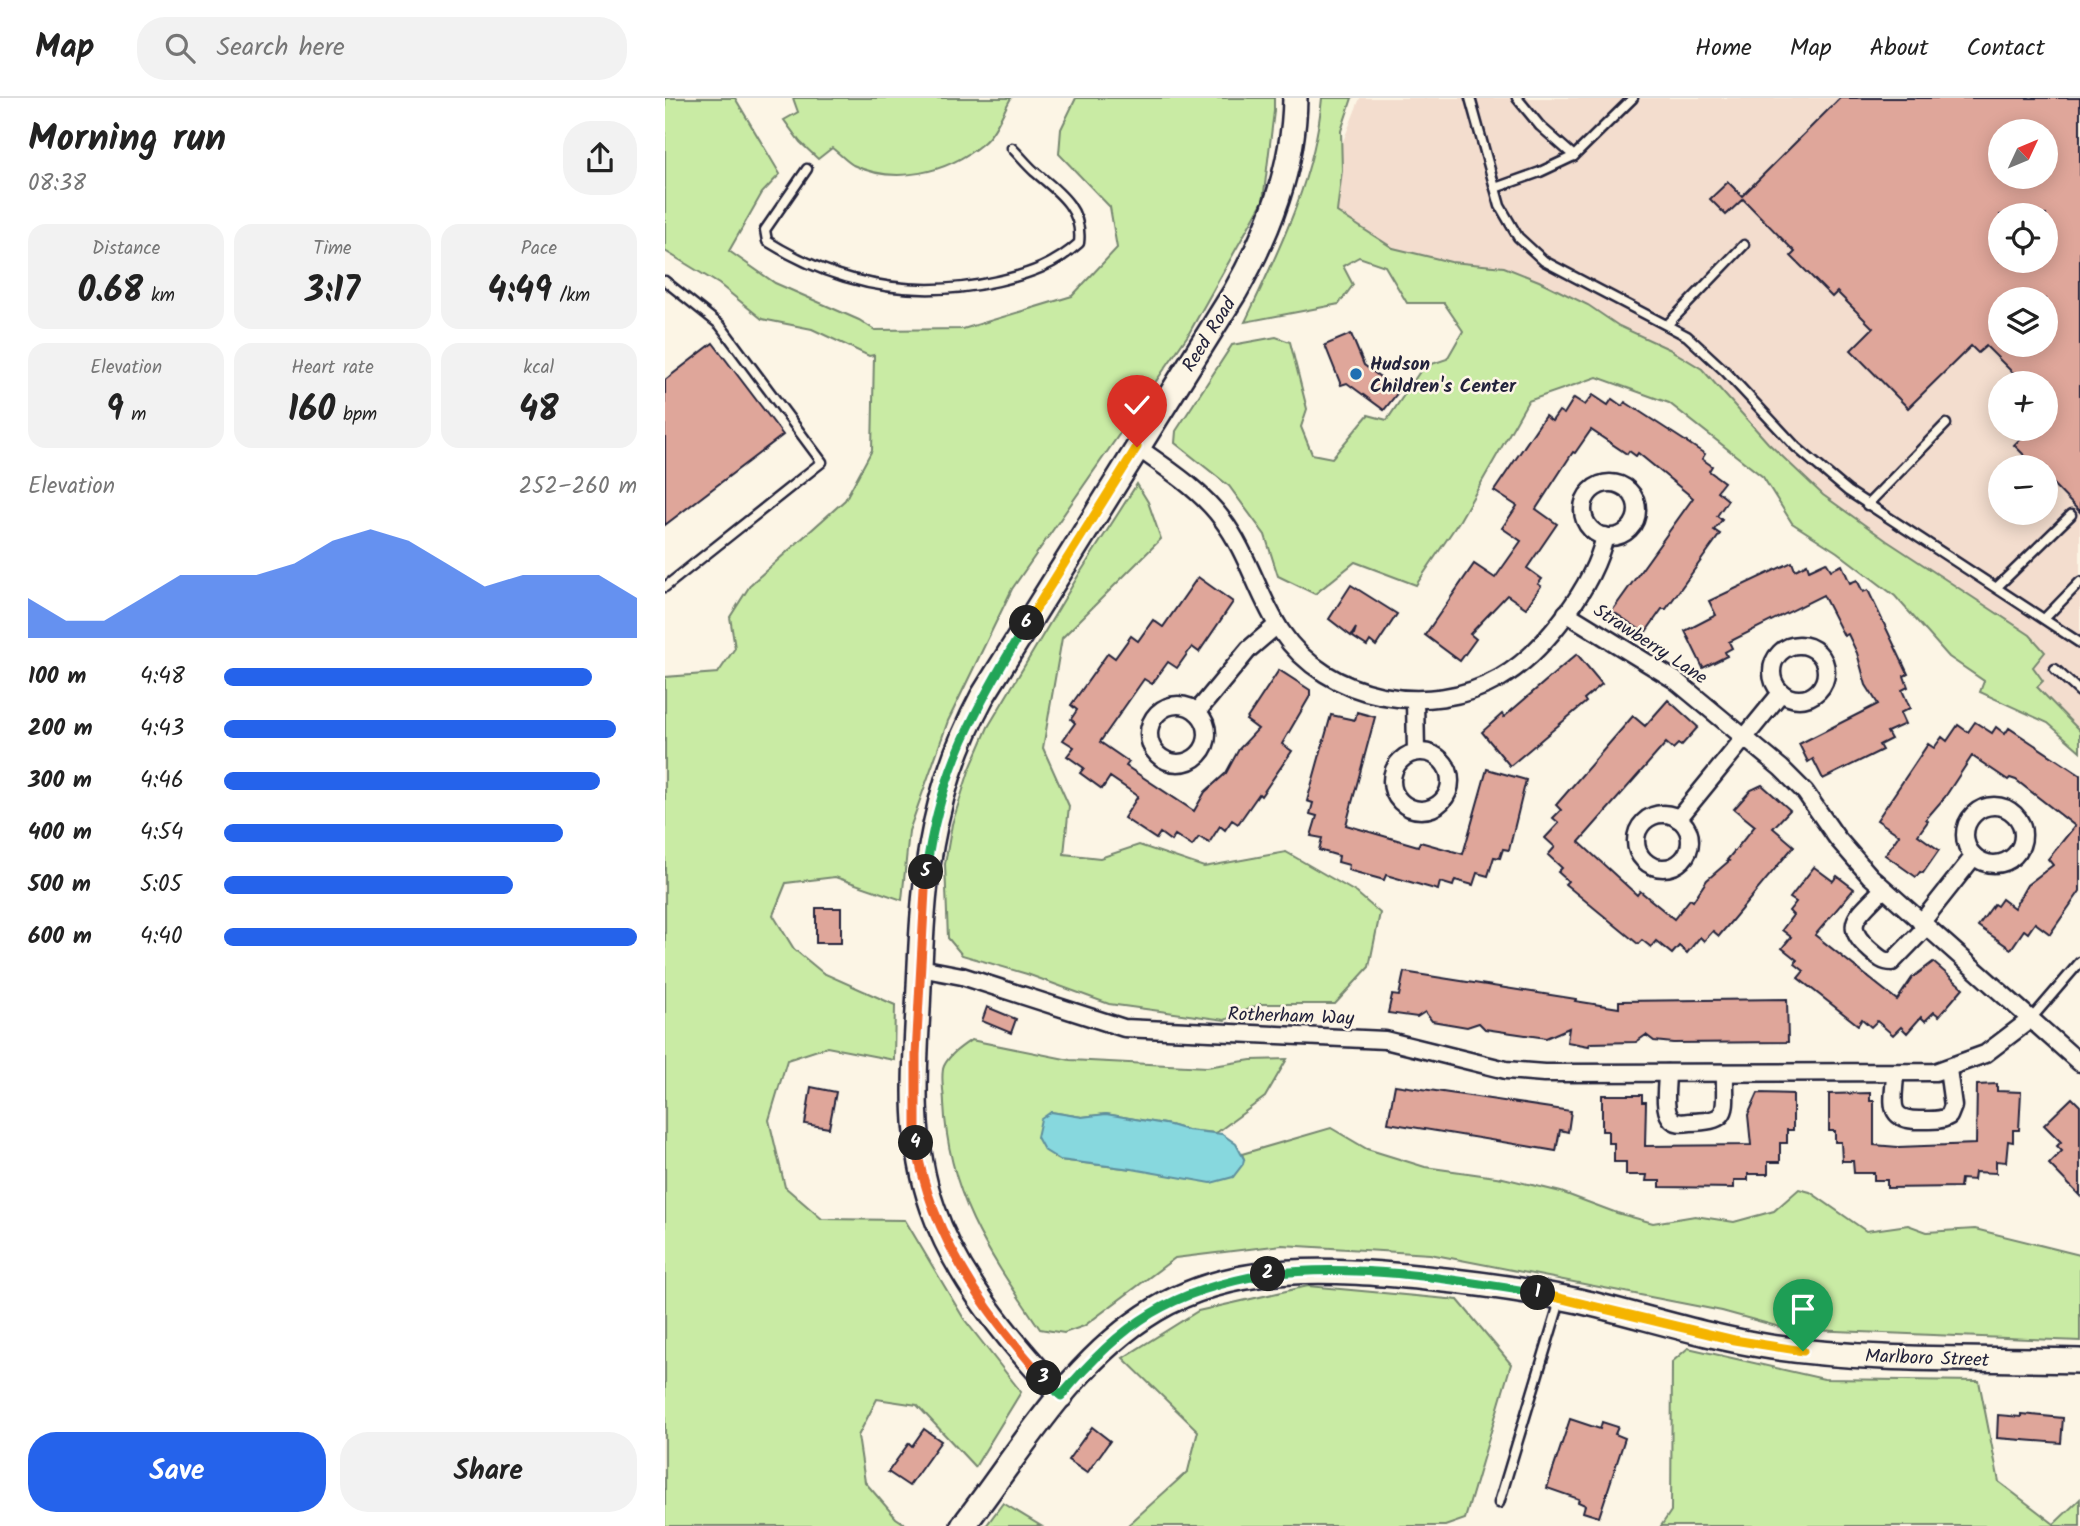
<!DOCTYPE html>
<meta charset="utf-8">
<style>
:root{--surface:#fff;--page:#f2f2f2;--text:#222;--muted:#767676;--line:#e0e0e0;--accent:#2563eb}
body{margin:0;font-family:Kalam,sans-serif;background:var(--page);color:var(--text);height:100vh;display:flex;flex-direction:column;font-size:26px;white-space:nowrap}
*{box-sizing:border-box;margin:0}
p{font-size:23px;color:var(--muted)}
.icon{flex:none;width:38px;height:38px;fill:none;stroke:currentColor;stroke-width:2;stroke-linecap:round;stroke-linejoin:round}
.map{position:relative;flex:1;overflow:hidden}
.drawer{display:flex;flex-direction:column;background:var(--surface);width:665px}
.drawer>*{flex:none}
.needle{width:46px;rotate:46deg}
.buttons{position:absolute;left:1323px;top:21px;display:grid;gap:14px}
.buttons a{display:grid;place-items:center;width:70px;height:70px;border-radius:50%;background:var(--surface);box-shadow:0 4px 18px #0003;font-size:35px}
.pin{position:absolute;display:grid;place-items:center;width:60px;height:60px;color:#fff;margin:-72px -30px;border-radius:50% 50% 50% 0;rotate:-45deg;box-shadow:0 0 7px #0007}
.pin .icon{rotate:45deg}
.km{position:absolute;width:35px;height:35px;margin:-18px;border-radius:50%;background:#222;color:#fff;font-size:19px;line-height:35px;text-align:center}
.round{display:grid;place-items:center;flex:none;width:74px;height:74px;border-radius:28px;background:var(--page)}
.overview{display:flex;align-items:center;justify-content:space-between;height:119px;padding:0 28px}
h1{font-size:38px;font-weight:800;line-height:52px}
.figures{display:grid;grid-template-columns:repeat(3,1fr);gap:10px;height:119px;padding:7px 28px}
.figures div{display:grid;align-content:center;border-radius:18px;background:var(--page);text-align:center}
.figures b{font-size:35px;font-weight:800}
.figures small{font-size:19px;font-weight:400}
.figures p{font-size:19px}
.chart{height:196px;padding:14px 28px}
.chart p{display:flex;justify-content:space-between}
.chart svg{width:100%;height:126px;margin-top:7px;fill:var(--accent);opacity:.7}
.action{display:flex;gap:14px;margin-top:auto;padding:14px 28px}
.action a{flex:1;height:80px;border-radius:28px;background:var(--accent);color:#fff;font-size:28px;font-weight:800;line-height:80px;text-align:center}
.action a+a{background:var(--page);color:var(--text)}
ul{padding:0 28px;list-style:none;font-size:23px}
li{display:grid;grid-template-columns:112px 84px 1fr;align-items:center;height:52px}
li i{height:18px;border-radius:9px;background:var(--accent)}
header{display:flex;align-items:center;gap:42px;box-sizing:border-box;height:98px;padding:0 35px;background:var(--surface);border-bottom:2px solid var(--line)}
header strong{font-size:33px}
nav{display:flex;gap:38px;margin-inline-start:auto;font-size:24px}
.search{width:490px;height:63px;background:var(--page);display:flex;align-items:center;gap:18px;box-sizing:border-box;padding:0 24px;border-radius:28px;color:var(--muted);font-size:26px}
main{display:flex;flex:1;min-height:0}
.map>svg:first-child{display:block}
</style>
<header>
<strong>Map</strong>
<div class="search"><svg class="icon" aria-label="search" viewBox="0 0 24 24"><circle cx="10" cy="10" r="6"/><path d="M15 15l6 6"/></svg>Search here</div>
<nav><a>Home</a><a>Map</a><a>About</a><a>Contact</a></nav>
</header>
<main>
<section class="drawer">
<div class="overview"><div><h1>Morning run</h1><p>08:38</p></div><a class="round"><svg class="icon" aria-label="share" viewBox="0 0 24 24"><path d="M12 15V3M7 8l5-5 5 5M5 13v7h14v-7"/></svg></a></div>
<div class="figures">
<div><p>Distance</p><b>0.68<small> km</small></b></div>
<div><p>Time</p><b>3:17</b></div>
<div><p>Pace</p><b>4:49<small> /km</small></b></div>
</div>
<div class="figures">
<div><p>Elevation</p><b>9<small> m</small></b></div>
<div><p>Heart rate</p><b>160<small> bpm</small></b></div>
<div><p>kcal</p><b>48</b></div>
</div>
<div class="chart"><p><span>Elevation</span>252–260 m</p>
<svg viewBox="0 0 160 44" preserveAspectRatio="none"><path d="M0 44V30L10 38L20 38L30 30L40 22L50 22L60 22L70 18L80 10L90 6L100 10L110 18L120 26L130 22L140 22L150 22L160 30V44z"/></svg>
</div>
<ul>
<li><b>100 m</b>4:48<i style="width:89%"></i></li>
<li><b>200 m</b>4:43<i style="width:95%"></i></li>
<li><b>300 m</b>4:46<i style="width:91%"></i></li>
<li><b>400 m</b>4:54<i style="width:82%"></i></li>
<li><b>500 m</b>5:05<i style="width:70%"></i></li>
<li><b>600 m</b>4:40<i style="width:100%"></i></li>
</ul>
<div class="action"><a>Save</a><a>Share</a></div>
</section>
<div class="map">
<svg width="1415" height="1428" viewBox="0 0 1415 1428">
<rect width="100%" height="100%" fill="#fcf5e5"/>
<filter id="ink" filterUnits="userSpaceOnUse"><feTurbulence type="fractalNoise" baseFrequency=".0143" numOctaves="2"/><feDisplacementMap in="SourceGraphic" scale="14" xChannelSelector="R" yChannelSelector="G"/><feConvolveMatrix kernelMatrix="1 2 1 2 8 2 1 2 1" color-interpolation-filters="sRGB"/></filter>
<g filter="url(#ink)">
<path fill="#f3ddce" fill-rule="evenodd" d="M695,0h720v647l-500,-433 -274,-76zM1335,33h46v46h-46zM1335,117h46v46h-46zM1335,201h46v46h-46zM1335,285h46v46h-46zM1335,369h46v46h-46z"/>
<g fill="#c9eba4" stroke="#768670" stroke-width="2">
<path d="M0,0h70l45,76 -18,19 -33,58 46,32 84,37 16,10 88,-1 109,-33 45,-48 -7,-41 -51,-53 2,-25 15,-31h198v13l-11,90 -75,134 -176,254 -64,132 -39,110 -7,69 -67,-23 -49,6 -13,32 21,34 29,24 72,32 -1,55 -67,-13 -40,13 -18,60 16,67 37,32 83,1 59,99 57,73 -46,75 -58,-62 -40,-6 -19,37 7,46 31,36 12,8h-243v-849l53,-4 17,-25 -5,-31 21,-33 94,-84 27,-50 2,-95 -5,1 -57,-27 -50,-10 -43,-35 -54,-33z"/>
<path d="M128,0h218c-8,14 -16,36 -29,46 -35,29 -87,41 -129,21 -7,-4 -14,-12 -21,-17l-14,11 -18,-17 -16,-22 14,-8z"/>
<path d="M657,0h30l-11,33 1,39 -5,42 56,36 58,14 53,5 35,14 49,24 31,21 50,23 33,20 66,74 55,52 64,46 143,94 15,17 -12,15 10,14 -6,6 43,44v20l-32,-28 -68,-31 4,-11 -35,-24 -54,-61 -58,-44 -45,-29 -29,-46 -94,-74 -72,-26 -69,24 -68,119 -44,65 -61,-23 -40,32 -37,-18 -13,-41 -36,-49 -54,-43 1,-12 56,-86 44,-8 14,5 17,67 -6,18 11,27 20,4 36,-43 19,5 36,-53 24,-8 16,-28 -19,-28h-37l-22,-37 -26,-9 -16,9 10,19 -14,19 -94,18c34,-72 70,-144 77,-224z"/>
<path d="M472,386l11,18 13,37 -99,99 -19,110 26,58 -5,48 36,4 39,-13 65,22 82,-15 71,41 23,20 -11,54 -34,37h-75l-35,16 -116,-16 -82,-30 -65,-19 -14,-17 -3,-74 7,-40 17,-53 19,-44 90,-151z"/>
<path d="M306,942l99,20 137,7 44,-7 36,-1 -22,38 -49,36 -29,-3 -17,-5 -64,-11 -24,3 -31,-5 3,45 6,3 71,9 113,-10 -2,-5 89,-26 36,21 58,18 78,11 58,14 56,21 36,10 42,-7 39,6 40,-11 25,-22 11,3 56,39 42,-6 19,7 48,-3 105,26v86l-293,-12 -65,-18 -292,-57 -148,-9 -107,13 -91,68 -20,7 -24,-4c-50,-74 -92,-133 -96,-226 0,-10 -4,-28 0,-37 6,-12 17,-19 27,-26z"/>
<path d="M643,1188l150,14 53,64 -46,155 -20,7h-318l61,-55 10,-40 -75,-73 75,-47z"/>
<path d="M1023,1250l136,31 155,2 20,101 55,42 26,-25v27h-419l10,-15 1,-149z"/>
<path d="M338,1405l38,23h-55z"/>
</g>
<path fill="#87d8de" stroke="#5f8f9d" stroke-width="2" d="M386,1014l31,5 24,-3 64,11 17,5 35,4 14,10 8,15 -1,5 -10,13 -22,6 -79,-14 -72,-9 -16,-10 -7,-13 4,-18z"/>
<g fill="#dfa69a" stroke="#22223b" stroke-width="2" fill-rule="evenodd">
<path d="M1175,0h240v414l-34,-35v-10h-10l-22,-22 16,-16h16v-46h-23l-37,-37 -8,7 -7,-7 -63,62 -57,-58 22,-22 -36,-36 -5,5 -41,-41 4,-4 -52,-53 -17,16 -16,-16 18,-17 14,14zM1335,33h46v46h-46zM1335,117h46v46h-46zM1335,201h46v46h-46z"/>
<path d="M686,236l13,31 35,26 -15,19 -37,-27 -6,2 -16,-40z"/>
<path d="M48,245l70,92 -118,90v-145z"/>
<path d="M928,297l15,10 4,-6 10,7 3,-4 80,52 -3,5 10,7 -3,5 15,11 -7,9 11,9 -11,16 5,4 -8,10 6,4 -54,75h-4l-17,24 -33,-22 81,-113 -55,-45 -2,3 -7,-5 -2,3 -36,-24 -16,23 -2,-1 -37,57 21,15 -30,44 15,11 -4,5 3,2 -15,22 -19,-13 -37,39 6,5 -16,22 -35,-26 49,-71 21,14 26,-37 -19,-13 15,-22 -23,-15 51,-75 7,5 7,-10 5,3 10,-16 11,7z"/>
<path d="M1127,464l3,8 12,-6 2,6 17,-8 5,8 11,-5 8,18 7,-3 6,12 5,-2 40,84 -4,2 4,11 -6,3 8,18 -10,5 5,11 -18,8 4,7 -12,6 3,5 -59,29 -10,-20 -5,3 -9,-18 79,-40 -12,-19 -9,-32 -9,-19 -4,2 -21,-41 -94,47 3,6 -7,4 2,4 -24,12 -18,-37 31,-16 -7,-14z"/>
<path d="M533,479l35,25 -34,50 -7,-5 -15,21 -9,-6 -16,22 -8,-5 -44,63 29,20 -3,4 68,45 11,-19 21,-19 13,-24 19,-20 -12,-9 33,-50 31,20v6l-28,48 10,7 -31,45 -2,-2 -21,30 -6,-4 -7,10 -5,-4 -11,17 -10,-6 -7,9 -17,-11 -4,6 -11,-8 -4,6 -32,-21 14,-22 -28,-19 -8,12 -22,-16 4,-5 -17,-12 7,-9 -11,-7 12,-17 -4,-4 6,-9 -6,-5 37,-52 7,5 16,-22 7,5 15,-21 10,7z"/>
<path d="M686,487l46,29 -21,32 -6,-5 -3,5 -14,-9 3,-9 -5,8 -22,-17z"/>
<path d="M912,556l25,30 -18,15 2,3 -76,64 -28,-34 20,-18 2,3z"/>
<path d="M1003,602l30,27 -17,19 -3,-2 -5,5 -7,-6 -87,99 58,53 3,-4 34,28 16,-20 3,2 14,-21 22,-19 -2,-1 28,-34 -21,-17 17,-19 11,-5 28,25 -17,18 21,18 -75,90 -6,-5 -9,10 -4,-4 -13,16 -8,-7 -7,8 -16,-13 -5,6 -9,-7 -4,4 -73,-60 3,-3 -10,-9 4,-4 -14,-13 7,-8 -10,-9 14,-15 -6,-5 8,-8 -5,-5 77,-89 12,10z"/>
<path d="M692,614l18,5 -29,108 72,21 2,-4 43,12 24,-85 39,11 -17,70 -6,-1 -3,9 -6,-1 -6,19 -11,-3 -4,12 -18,-5 -2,6 -13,-4 -2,8 -52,-15 -2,5 -36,-10 1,-5 -11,-3 1,-6 -20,-6 3,-12 -11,-2 6,-20 -7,-2 3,-11 -6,-2 24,-86 24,5z"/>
<path d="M1310,624l17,11 4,-6 9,7 4,-6 71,47v116l-30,43 -15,-11 -7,10 -4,-3 -13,19 -33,-23 16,-22 3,2 5,-7 12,9 13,-23 26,-20 -5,-6 27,-33 -59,-46 -6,-2 -2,2 -36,-24 -27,41 -19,22 2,2 -10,14 21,15 -16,23 -3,-1 -4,5 -31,-22 14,-20 -22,-15 51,-76 6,4 8,-11 5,4 11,-16 10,7z"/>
<path d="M1149,769l19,14 4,-5 17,13 -39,46 82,65 15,-22 21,-16 30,26 -24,28 -5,-4 -9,9 -4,-4 -14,16 -6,-6 -8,8 -16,-14 -6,6 -9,-8 -4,6 -60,-47 6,-7 -9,-7 2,-4 -15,-12 9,-11 -9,-7 11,-15 -4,-4 7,-9 -6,-4z"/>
<rect x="151" y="810" width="25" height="35"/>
<path d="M739,874l172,27 -1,2 44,7v-7l168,-2 1,43 -115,1 -19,-2 -8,-6 -10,7 -46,1 -1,3 -22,-4 2,-14 -23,10 -61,-9 -6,-6 -12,4 -35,-6 -7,-9 -8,5 -29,-4 4,-18 7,1z"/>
<path d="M322,909l29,12 -5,14 -29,-12z"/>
<path d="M1332,986v7l24,1 -2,38h-6v12l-5,-1 -2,21 -10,-1v12l-21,-1 -1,8 -13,-1 -1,8 -73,1v-8h-13v-7h-20l-1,-12h-11l-1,-19h-6v-11h-6v-37l41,-1v8h4v44l24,2 78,-3 1,-59z"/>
<path d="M730,987l176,26 -3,21 -8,-2 -4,21 -168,-28z"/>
<path d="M146,989l25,5 -7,36 -24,-4z"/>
<path d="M1093,995l35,1v36h-6v13h-7v19h-12v12h-20v6h-14v8l-74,-1v-6h-14l1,-6h-21v-13h-12v-19h-6v-12h-6v-36h40v7h4l-1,44 106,-1 -3,-30z"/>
<path d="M1407,1000l8,8v90l-31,-32 13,-13 -5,-5 4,-4 -17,-17z"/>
<path d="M1356,1316l42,4 -2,25 -64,-5 1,-23 23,2z"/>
<path d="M905,1321l30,10 2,-7 16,5 -3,7 10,4 -26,79 -16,-5 2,-7 -7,-3 1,-3 -32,-11z"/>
<path d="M427,1329l18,14 -23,32 -19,-13z"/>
<path d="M259,1331l17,12 -32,45 -21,-14 21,-29 3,3z"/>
</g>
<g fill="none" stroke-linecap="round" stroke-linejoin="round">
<g stroke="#22223b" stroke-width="13">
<g id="lane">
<path d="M805,0l30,108 18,31 26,24 143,75 39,36 70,75 52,44 232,152"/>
<path d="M852,0l23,28 34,30"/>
<path d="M142,71l-42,61 2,11c72,45 148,59 231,40 31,-7 57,-16 81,-38 4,-34 -20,-51 -44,-71 -8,-7 -15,-16 -23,-24"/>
<path d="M830,90l45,-16 34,-16 59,-58"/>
<path d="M0,183l55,44 102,137 -157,125"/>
<path d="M1003,226l76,-79"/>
<path d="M1202,407l79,-81"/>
<path d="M1332,489l74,-72"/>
<path d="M1380,520l35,-36"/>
<path d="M1390,571l25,23"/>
<path d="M1366,921l49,-57"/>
<path d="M834,1405l61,-202"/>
</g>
</g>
<g stroke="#22223b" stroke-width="21">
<g id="street">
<path d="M472,349c29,21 63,42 85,72 26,34 36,77 59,112 46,70 149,87 219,47 44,-25 94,-93 105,-142"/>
<circle cx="945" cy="412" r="27"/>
<path d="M901,515l109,67 106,88 24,24 32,46 33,38 210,187"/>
<circle cx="1134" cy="574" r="27"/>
<path d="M750,602l1,52"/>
<circle cx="513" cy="636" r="29"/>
<path d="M532,614l52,-63 28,-24"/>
<circle cx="756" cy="683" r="29"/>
<circle cx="1329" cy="737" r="29"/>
<circle cx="998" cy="743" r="27"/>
<path d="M1013,721l103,-126"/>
<path d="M1218,791c-21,24 -44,34 -14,60 8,7 13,13 23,13l34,-35"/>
<path d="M1256,825l53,-67"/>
<path d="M255,870l42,8 162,52 261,12 121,30 38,3 391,-1 50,-18 46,-35"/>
<path d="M1002,975c0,12 -4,34 3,44 4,7 13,6 20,5 43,-1 34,-11 35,-49"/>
<path d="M1230,976c-1,28 -10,47 27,46 10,0 19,1 27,-4l4,-10 -5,-37"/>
</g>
</g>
<g stroke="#22223b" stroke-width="28">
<g id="secondary">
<path d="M396,1298c-50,-54 -104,-117 -128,-187 -23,-65 -19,-131 -15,-199 5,-117 7,-206 64,-313l253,-405c34,-60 59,-124 60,-194"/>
<path d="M298,1428c58,-75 109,-166 192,-216 82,-49 180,-41 271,-32 51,5 102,12 153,23 64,15 127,36 192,46 102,15 207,11 309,14"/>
</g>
</g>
<use href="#lane" stroke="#fcf5e5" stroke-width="8"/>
<use href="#street" stroke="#fcf5e5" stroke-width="16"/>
<use href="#secondary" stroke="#fcf5e5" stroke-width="23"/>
</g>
</g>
<g fill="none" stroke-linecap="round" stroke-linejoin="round" filter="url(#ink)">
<g stroke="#fff" stroke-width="14">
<path id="split-1" d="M873,1195l196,47 69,11"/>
</g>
<g stroke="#fff" stroke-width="14">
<path id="split-2" d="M603,1176c89,-11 182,5 270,19"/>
</g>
<g stroke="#fff" stroke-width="14">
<path id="split-3" d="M379,1280l17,18c62,-74 110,-106 207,-122"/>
</g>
<g stroke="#fff" stroke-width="14">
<path id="split-4" d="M251,1045c13,89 68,169 128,235"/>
</g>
<g stroke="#fff" stroke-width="14">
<path id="split-5" d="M251,1045v-88l10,-183"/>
</g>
<g stroke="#fff" stroke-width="14">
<path id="split-6" d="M261,774c13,-99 50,-166 101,-249"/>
</g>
<g stroke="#fff" stroke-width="14">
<path id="split-7" d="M362,525l110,-176"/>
</g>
<use href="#split-1" stroke="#f5b400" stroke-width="9"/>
<use href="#split-2" stroke="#22a559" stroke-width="9"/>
<use href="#split-3" stroke="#22a559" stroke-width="9"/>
<use href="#split-4" stroke="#f0652b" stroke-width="9"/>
<use href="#split-5" stroke="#f0652b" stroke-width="9"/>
<use href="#split-6" stroke="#22a559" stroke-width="9"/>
<use href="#split-7" stroke="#f5b400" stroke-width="9"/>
</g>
<circle fill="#1f6fb2" stroke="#fcf5e5" stroke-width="2.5" cx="691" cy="276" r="7"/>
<g text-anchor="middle" stroke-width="5" stroke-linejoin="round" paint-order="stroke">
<g font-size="19" fill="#22223b" stroke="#fcf5e5">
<text transform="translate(543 236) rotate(-58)" y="7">Reed Road</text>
<text transform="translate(986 545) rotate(33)" y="7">Strawberry Lane</text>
<text transform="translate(626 917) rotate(2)" y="7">Rotherham Way</text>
<text transform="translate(1262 1259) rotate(2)" y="7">Marlboro Street</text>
</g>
<g font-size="19" font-weight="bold" fill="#22223b" stroke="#fcf5e5" text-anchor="start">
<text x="705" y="272">Hudson<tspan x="705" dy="22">Children's Center</tspan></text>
</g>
</g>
</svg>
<div class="buttons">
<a><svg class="needle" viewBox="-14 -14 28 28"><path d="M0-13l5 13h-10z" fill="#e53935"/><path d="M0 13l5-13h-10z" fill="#767676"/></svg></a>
<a><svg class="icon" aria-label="locate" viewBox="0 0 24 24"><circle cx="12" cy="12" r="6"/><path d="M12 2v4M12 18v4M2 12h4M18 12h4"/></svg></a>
<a><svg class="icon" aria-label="layers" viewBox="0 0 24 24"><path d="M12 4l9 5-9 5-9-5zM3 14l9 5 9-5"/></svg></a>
<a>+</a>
<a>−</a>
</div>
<div class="pin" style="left:1138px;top:1253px;background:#1e9e55"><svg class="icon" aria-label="arrive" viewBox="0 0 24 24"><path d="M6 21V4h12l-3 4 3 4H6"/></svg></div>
<div class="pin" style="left:472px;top:349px;background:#d93025"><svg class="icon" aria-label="check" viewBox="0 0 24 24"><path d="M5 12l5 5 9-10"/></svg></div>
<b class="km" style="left:873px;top:1195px">1</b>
<b class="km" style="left:603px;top:1176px">2</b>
<b class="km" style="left:379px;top:1280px">3</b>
<b class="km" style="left:251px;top:1045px">4</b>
<b class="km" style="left:261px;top:774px">5</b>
<b class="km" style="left:362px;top:525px">6</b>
</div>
</main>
